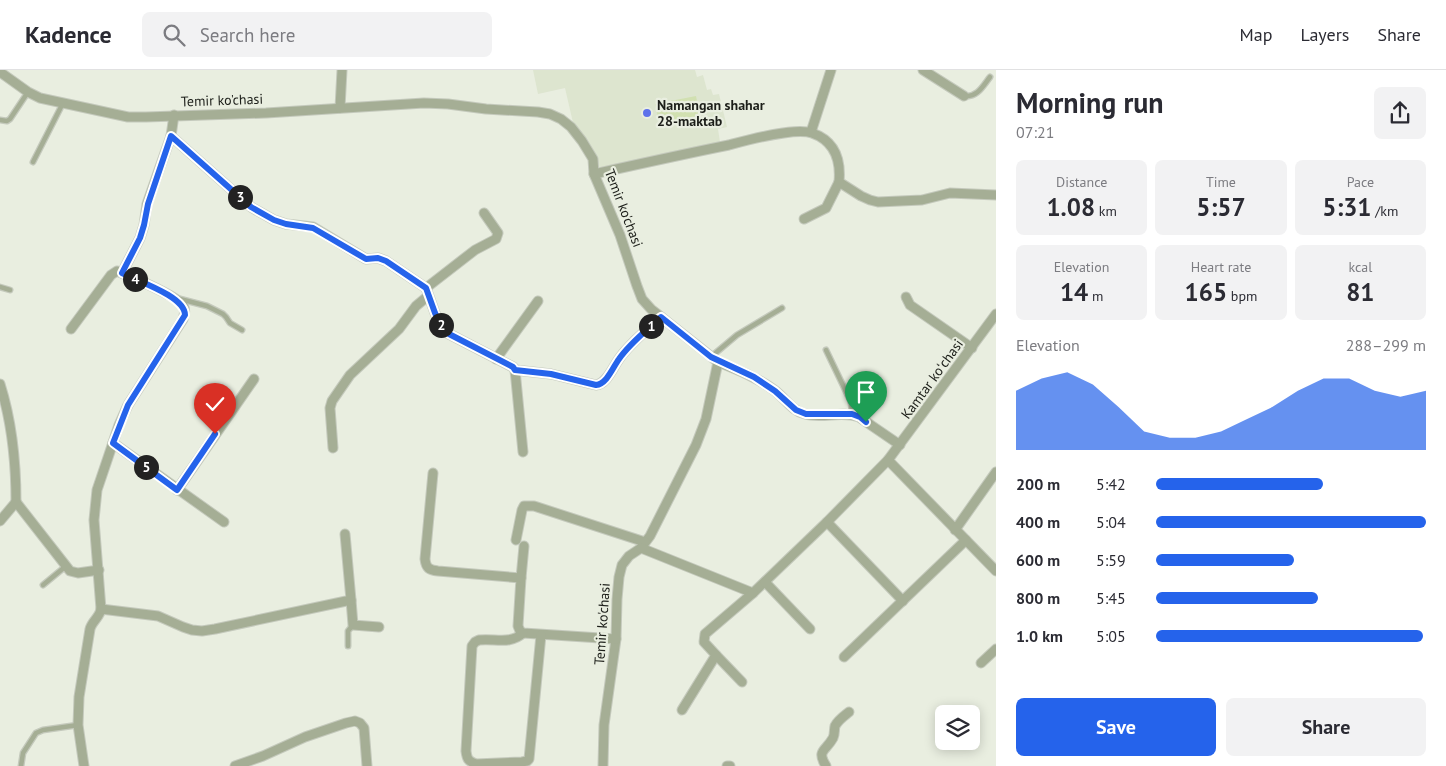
<!DOCTYPE html>
<meta charset="utf-8">
<style>
:root{--surface:#fff;--page:#f2f2f3;--text:#2b2b33;--muted:#7c7c81;--line:#e1e1e2;--accent:#2563eb}
body{margin:0;font-family:"PT Sans",sans-serif;background:var(--page);color:var(--text);height:100vh;display:flex;flex-direction:column;font-size:19px;white-space:nowrap}
*{box-sizing:border-box;margin:0}
p{font-size:16px;color:var(--muted)}
.icon{flex:none;width:28px;height:28px;fill:none;stroke:currentColor;stroke-width:2;stroke-linecap:round;stroke-linejoin:round}
.map{position:relative;flex:1;overflow:hidden}
.panel{display:flex;flex-direction:column;background:var(--surface);width:450px}
.panel>*{flex:none}
.tools{position:absolute;left:935px;top:635px;display:grid;gap:10px}
.tools a{display:grid;place-items:center;width:45px;height:45px;border-radius:8px;background:var(--surface);box-shadow:0 2px 12px #0003;font-size:25px}
.pin{position:absolute;display:grid;place-items:center;width:42px;height:42px;color:#fff;margin:-51px -21px;border-radius:50% 50% 50% 0;rotate:-45deg;box-shadow:0 0 5px #0007}
.pin .icon{rotate:45deg}
.km{position:absolute;width:25px;height:25px;margin:-12px;border-radius:50%;background:#222;color:#fff;font-size:14px;line-height:25px;text-align:center}
.round{display:grid;place-items:center;flex:none;width:52px;height:52px;border-radius:8px;background:var(--page)}
.summary{display:flex;align-items:center;justify-content:space-between;height:85px;padding:0 20px}
h1{font-size:28px;font-weight:600;line-height:38px}
.metrics{display:grid;grid-template-columns:repeat(3,1fr);gap:8px;height:85px;padding:5px 20px}
.metrics div{display:grid;align-content:center;border-radius:8px;background:var(--page);text-align:center}
.metrics b{font-size:25px;font-weight:600}
.metrics small{font-size:14px;font-weight:400}
.metrics p{font-size:14px}
.chart{height:140px;padding:10px 20px}
.chart p{display:flex;justify-content:space-between}
.chart svg{width:100%;height:90px;margin-top:5px;fill:var(--accent);opacity:.7}
.action{display:flex;gap:10px;margin-top:auto;padding:10px 20px}
.action a{flex:1;height:58px;border-radius:8px;background:var(--accent);color:#fff;font-size:20px;font-weight:600;line-height:58px;text-align:center}
.action a+a{background:var(--page);color:var(--text)}
ul{padding:0 20px;list-style:none;font-size:16px}
li{display:grid;grid-template-columns:80px 60px 1fr;align-items:center;height:38px}
li i{height:12px;border-radius:6px;background:var(--accent)}
header{display:flex;align-items:center;gap:30px;box-sizing:border-box;height:70px;padding:0 25px;background:var(--surface);border-bottom:1px solid var(--line)}
header strong{font-size:24px}
nav{display:flex;gap:28px;margin-inline-start:auto;font-size:18px}
.search{width:350px;height:45px;background:var(--page);display:flex;align-items:center;gap:12px;box-sizing:border-box;padding:0 18px;border-radius:8px;color:var(--muted);font-size:19px}
main{display:flex;flex:1;min-height:0}
.map>svg:first-child{display:block}
</style>
<header>
<strong>Kadence</strong>
<div class="search"><svg class="icon" aria-label="search" viewBox="0 0 24 24"><circle cx="10" cy="10" r="6"/><path d="M15 15l6 6"/></svg>Search here</div>
<nav><a>Map</a><a>Layers</a><a>Share</a></nav>
</header>
<main>
<div class="map">
<svg width="996" height="696" viewBox="0 0 996 696">
<rect width="100%" height="100%" fill="#e9eee0"/>
<path fill="#dde5cf" d="M533,0h162l2,7 6,-2 4,15 4,-1 2,6 6,-1 8,33 -9,2 2,13 -122,26 -24,-41 -9,-39 -27,6z"/>
<path fill="#d1e0b1" d="M696,26l4,21 -40,9 -5,-22z"/>
<g fill="none" stroke-linecap="round" stroke-linejoin="round">
<g stroke="#c4c9bc" stroke-width="7">
<g id="service">
<path d="M964,26c13,2 19,-10 26,-19"/>
<path d="M0,50l7,1 3,-2 18,-27"/>
<path d="M33,92l30,-59"/>
<path d="M0,217l10,3"/>
<path d="M180,229l27,7 16,8 3,3 4,6 12,7"/>
<path d="M826,280l25,52 1,12"/>
<path d="M712,286l25,-21 45,-27"/>
<path d="M851,332l17,-25"/>
<path d="M43,515l23,-19"/>
<path d="M348,576v-15l5,-6"/>
<path d="M21,696l2,-13 13,-20 7,-3 35,-5"/>
</g>
</g>
<g stroke="#c4c9bc" stroke-width="11">
<g id="minor">
<path d="M923,0l41,26"/>
<path d="M0,2l28,20 12,6 88,19h18l120,-4 158,-10 24,1 38,5 52,3 12,2 11,5 10,8 11,14 11,18 1,15 26,61 17,51 5,13 9,10 67,53 -12,57 -10,26 -46,91 -9,12 -12,8 -7,9 -3,12 -2,22 -1,40 -12,86 -1,41"/>
<path d="M340,38l2,-38"/>
<path d="M811,62l20,-62"/>
<path d="M171,66l80,71 23,13 12,4 27,3 53,32 12,-1 8,3 40,27 9,25 5,11 9,10 60,31 4,2 2,3 8,82"/>
<path d="M594,104c45,-10 90,-20 135,-29 19,-5 66,-18 83,-12 23,8 29,27 27,49l22,14 9,4 8,2 44,-2 28,-7 46,2"/>
<path d="M804,149l22,-11 13,-26"/>
<path d="M122,203l18,-35 4,-13 3,-21 24,-68 3,-21"/>
<path d="M426,218l49,-38 21,-11 2,-6 -14,-20"/>
<path d="M906,227l4,8 62,43"/>
<path d="M71,259l40,-54 6,-4c13,5 57,24 65,33 4,5 3,10 1,15l-55,86 -9,20 -22,65 -3,30 7,89c-1,8 -9,12 -11,20l-11,68 -1,28 6,41"/>
<path d="M496,289l42,-58"/>
<path d="M718,292c20,8 40,16 56,28 11,8 18,21 31,24 18,5 37,-4 54,3l41,28"/>
<path d="M515,300l36,4 45,11c11,-1 17,-18 23,-26 11,-16 28,-29 42,-42"/>
<path d="M0,314c12,38 16,78 16,118"/>
<path d="M113,373l111,79"/>
<path d="M333,378l-3,-40 2,-7 18,-26 49,-46 17,-23 12,-10"/>
<path d="M888,390l108,111"/>
<path d="M433,403l-8,86c1,9 4,11 13,12l83,7 -3,48 2,5 3,2 93,6"/>
<path d="M177,420l77,-111"/>
<path d="M0,451l16,-19 54,69 8,2 21,-3"/>
<path d="M827,452l76,79"/>
<path d="M955,460l41,-58"/>
<path d="M516,470l6,-30 2,-4h10l111,36"/>
<path d="M641,478l112,45 74,-71 61,-62 108,-146"/>
<path d="M521,508l3,-32"/>
<path d="M765,512l45,47"/>
<path d="M351,530l2,25 26,2"/>
<path d="M101,539l57,7 25,11 9,3 10,1 13,-2 136,-29 -6,-66"/>
<path d="M523,563c-13,12 -28,5 -44,7l-4,2 -3,4 -6,105c1,8 2,10 10,13l46,-2 5,-1 2,-2 12,-124"/>
<path d="M716,585l26,27"/>
<path d="M844,587l122,-117"/>
<path d="M981,593l15,-14"/>
<path d="M682,640l34,-55 -12,-13 1,-8 48,-41"/>
<path d="M235,696l28,-10 42,-19 41,-14 9,-2 5,2 4,5 3,38"/>
<path d="M727,696h3"/>
<path d="M826,696c-10,-16 0,-15 7,-28 2,-4 1,-8 2,-12 3,-6 9,-10 14,-14"/>
</g>
</g>
<use href="#service" stroke="#a5ae95" stroke-width="4.5"/>
<use href="#minor" stroke="#a5ae95" stroke-width="9"/>
</g>
<g fill="none" stroke-linecap="round" stroke-linejoin="round">
<g stroke="#fff" stroke-width="10">
<path id="route" d="M215,364l-38,56 -64,-47 15,-38 57,-90c0,-19 -48,-34 -63,-42l18,-35 4,-13 4,-21 23,-68 80,71 23,13 12,4 27,4 53,31 12,-1 8,3 40,27 9,25 5,11 9,10 64,33 2,3 36,4 45,11c11,-1 17,-18 23,-26 11,-16 28,-29 42,-42l50,40 43,20 21,14 21,19 10,4h46l8,3 6,5"/>
</g>
<use href="#route" stroke="#2563eb" stroke-width="6"/>
</g>
<circle fill="#5e72ea" stroke="#e9eee0" stroke-width="2" cx="647" cy="43" r="5"/>
<g text-anchor="middle" stroke-width="4.5" stroke-linejoin="round" paint-order="stroke">
<g font-size="14" fill="#1c1e19" stroke="#e9eee0">
<text transform="translate(222 30) rotate(-2)" y="5">Temir ko'chasi</text>
<text transform="translate(624 138) rotate(69)" y="5">Temir ko'chasi</text>
<text transform="translate(932 309) rotate(-54)" y="5">Kamtar koʻchasi</text>
<text transform="translate(602 554) rotate(-86)" y="5">Temir ko'chasi</text>
</g>
<g font-size="14" font-weight="bold" fill="#1c1e19" stroke="#e9eee0" text-anchor="start">
<text x="657" y="40">Namangan shahar<tspan x="657" dy="16">28-maktab</tspan></text>
</g>
</g>
</svg>
<div class="tools">
<a><svg class="icon" aria-label="layers" viewBox="0 0 24 24"><path d="M12 4l9 5-9 5-9-5zM3 14l9 5 9-5"/></svg></a>
</div>
<div class="pin" style="left:866px;top:352px;background:#1e9e55"><svg class="icon" aria-label="arrive" viewBox="0 0 24 24"><path d="M6 21V4h12l-3 4 3 4H6"/></svg></div>
<div class="pin" style="left:215px;top:364px;background:#d93025"><svg class="icon" aria-label="check" viewBox="0 0 24 24"><path d="M5 12l5 5 9-10"/></svg></div>
<b class="km" style="left:651px;top:256px">1</b>
<b class="km" style="left:441px;top:255px">2</b>
<b class="km" style="left:240px;top:127px">3</b>
<b class="km" style="left:135px;top:209px">4</b>
<b class="km" style="left:146px;top:397px">5</b>
</div>
<section class="panel">
<div class="summary"><div><h1>Morning run</h1><p>07:21</p></div><a class="round"><svg class="icon" aria-label="share" viewBox="0 0 24 24"><path d="M12 15V3M7 8l5-5 5 5M5 13v7h14v-7"/></svg></a></div>
<div class="metrics">
<div><p>Distance</p><b>1.08<small> km</small></b></div>
<div><p>Time</p><b>5:57</b></div>
<div><p>Pace</p><b>5:31<small> /km</small></b></div>
</div>
<div class="metrics">
<div><p>Elevation</p><b>14<small> m</small></b></div>
<div><p>Heart rate</p><b>165<small> bpm</small></b></div>
<div><p>kcal</p><b>81</b></div>
</div>
<div class="chart"><p><span>Elevation</span>288–299 m</p>
<svg viewBox="0 0 160 44" preserveAspectRatio="none"><path d="M0 44V15L10 9L20 6L30 12L40 23L50 35L60 38L70 38L80 35L90 29L100 23L110 15L120 9L130 9L140 15L150 18L160 15V44z"/></svg>
</div>
<ul>
<li><b>200 m</b>5:42<i style="width:62%"></i></li>
<li><b>400 m</b>5:04<i style="width:100%"></i></li>
<li><b>600 m</b>5:59<i style="width:51%"></i></li>
<li><b>800 m</b>5:45<i style="width:60%"></i></li>
<li><b>1.0 km</b>5:05<i style="width:99%"></i></li>
</ul>
<div class="action"><a>Save</a><a>Share</a></div>
</section>
</main>
